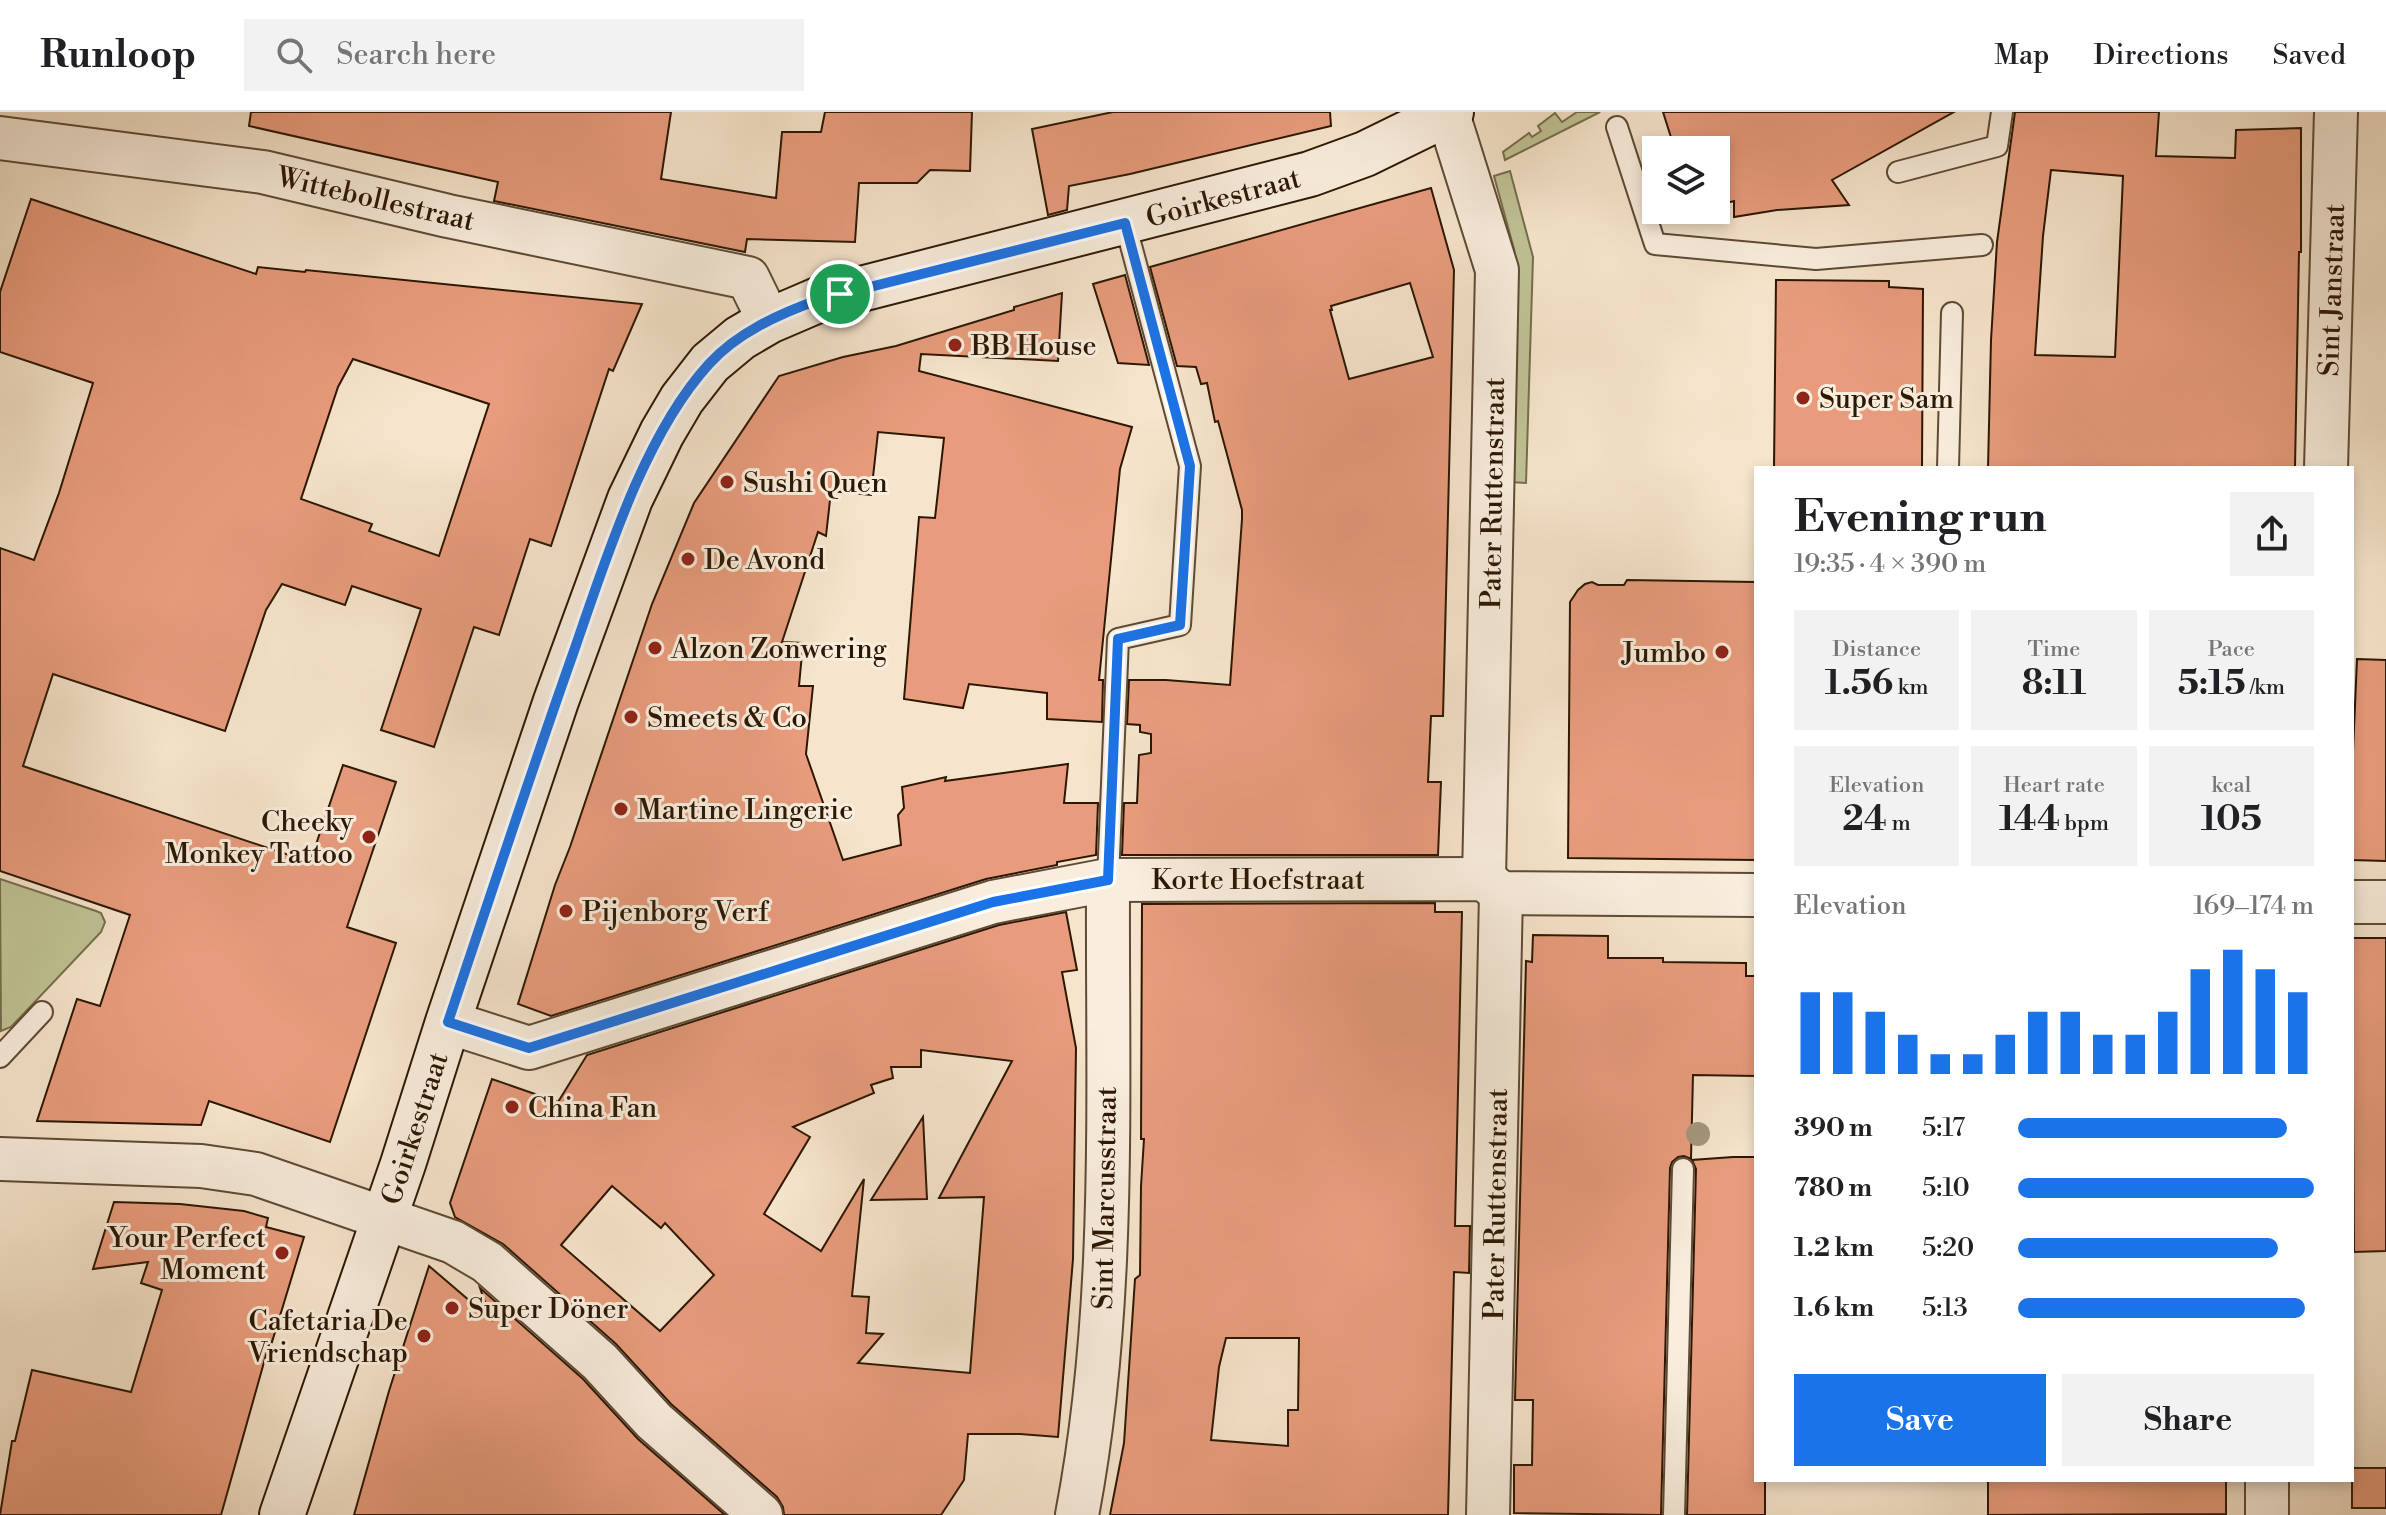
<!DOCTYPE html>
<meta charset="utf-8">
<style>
:root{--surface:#fff;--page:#f2f2f2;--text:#202124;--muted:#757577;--line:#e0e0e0;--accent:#1a73e8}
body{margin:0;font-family:"Libre Bodoni",serif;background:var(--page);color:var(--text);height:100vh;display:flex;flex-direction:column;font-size:30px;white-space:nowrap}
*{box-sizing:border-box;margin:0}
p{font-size:26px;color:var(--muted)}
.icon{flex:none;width:44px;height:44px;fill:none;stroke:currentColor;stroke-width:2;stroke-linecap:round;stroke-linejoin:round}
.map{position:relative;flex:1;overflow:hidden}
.sheet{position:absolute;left:1754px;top:354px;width:600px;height:1016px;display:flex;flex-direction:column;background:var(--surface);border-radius:0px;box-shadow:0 4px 12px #0003}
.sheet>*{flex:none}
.buttons{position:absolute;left:1642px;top:24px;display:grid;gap:16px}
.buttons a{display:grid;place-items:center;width:88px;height:88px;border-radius:0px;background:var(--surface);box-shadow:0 4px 12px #0003;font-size:40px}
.pin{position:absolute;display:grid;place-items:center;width:68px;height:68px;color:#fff;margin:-34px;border:4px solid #fff;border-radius:50%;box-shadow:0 2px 8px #0007}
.round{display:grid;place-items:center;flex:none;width:84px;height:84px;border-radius:0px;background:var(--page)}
.head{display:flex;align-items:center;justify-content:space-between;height:136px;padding:0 40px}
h1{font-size:44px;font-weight:700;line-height:60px}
.figures{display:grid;grid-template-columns:repeat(3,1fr);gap:12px;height:136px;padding:8px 40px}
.figures div{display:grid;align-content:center;border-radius:0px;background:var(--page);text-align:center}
.figures b{font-size:34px;font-weight:700}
.figures small{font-size:22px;font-weight:400}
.figures p{font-size:22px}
.chart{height:224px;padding:16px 40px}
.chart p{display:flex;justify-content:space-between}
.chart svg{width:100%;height:144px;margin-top:8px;stroke:var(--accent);stroke-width:6}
.button{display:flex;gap:16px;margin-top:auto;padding:16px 40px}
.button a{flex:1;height:92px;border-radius:0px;background:var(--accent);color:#fff;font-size:32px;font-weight:700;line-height:92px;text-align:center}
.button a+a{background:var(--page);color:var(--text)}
ul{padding:0 40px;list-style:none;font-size:26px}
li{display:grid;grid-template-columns:128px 96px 1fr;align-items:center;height:60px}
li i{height:20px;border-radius:10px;background:var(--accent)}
header{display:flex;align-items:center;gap:48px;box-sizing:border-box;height:112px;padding:0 40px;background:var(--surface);border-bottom:2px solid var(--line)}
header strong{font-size:38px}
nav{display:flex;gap:44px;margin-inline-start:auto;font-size:28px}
.search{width:560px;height:72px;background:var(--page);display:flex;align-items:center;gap:20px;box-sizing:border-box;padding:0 28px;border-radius:0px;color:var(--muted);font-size:30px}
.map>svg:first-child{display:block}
</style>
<header>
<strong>Runloop</strong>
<div class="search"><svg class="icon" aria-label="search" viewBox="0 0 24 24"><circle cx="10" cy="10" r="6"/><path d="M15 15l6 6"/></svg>Search here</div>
<nav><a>Map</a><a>Directions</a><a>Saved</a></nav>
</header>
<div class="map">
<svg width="2386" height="1403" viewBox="0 0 2386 1403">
<rect width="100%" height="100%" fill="#f6e5cc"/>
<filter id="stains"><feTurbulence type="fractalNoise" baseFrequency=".0025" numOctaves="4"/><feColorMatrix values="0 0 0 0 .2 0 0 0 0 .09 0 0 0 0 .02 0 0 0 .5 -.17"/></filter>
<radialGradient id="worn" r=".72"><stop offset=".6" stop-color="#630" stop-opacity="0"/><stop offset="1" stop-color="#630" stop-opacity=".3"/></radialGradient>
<g fill="#c0c395" stroke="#766d4c" stroke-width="2">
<path d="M1577,0h23l-95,48 -2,-8 26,-19 3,4 9,-6 -3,-5 17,-13 7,9z"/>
<path d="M1510,59l23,86 -7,226 -15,-1 6,-217 -3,-16 -20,-73z"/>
<path d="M0,767l96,32 5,2 4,9 -4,10 -90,95 -10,4z"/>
</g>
<g fill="#e89c7d" stroke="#2c1703" stroke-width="2" fill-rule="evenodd">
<path d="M251,0h420l-10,67 115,19 6,-66h39l4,-20h147l-2,59 -40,-1 -13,13h-58l-4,59 -108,-3 -2,13 -251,-51 4,-19 -249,-56z"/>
<path d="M1113,0h217l1,14 -201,48 -61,12 -2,24 -19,5 -16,-86z"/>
<path d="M1663,0h291l-122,68 17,25 -72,5 -43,7v-16l-18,5v-56h-41z"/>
<path d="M2015,0h144l-3,44 79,2 1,-28 65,-2v124h-2l-4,216h-307l3,-128 6,-98zM2051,58l72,6 -8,181 -80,-2 8,-119z"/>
<path d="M1431,76l23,82 -11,446h-12l-3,66h13l-3,73h-316l2,-52h13l2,-48 12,-2v-19l-11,-2v-7l-13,-1 2,-44h37l64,5 12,-166v-9l-24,-89 -3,1 -8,-39 -6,1 -5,-17 -19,-1 -27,-99zM1410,171l23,74 -84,22 -19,-69h2l-1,-4z"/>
<path d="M31,87l225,75 2,-7 47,5 1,-2 336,34 -29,67 -4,-2 -58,177 -21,-7 -31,96 -25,-8 -40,120 -53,-17 40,-121 -69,-23 -7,19 -63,-21 -16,26 -41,121 -172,-57 -30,92 287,96 33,-97 53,17 -49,145 49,16 -66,199 -121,-41 -8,24 -164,-4 40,-122 23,7 30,-91 -130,-44v-323l34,12 25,-67 34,-110 -93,-31v-60zM353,247l136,45 -50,152 -70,-25 3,-7 -71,-25 37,-112z"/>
<path d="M1125,163l24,90 -31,-2 -25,-79z"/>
<path d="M1776,168l113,1v6l34,2 -1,179h-148z"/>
<path d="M1062,181l-4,68 -137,-7 -2,17 213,56 -12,42 -21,211h4l-1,42 -55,-3v-26l-78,-9 -6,24 -59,-9 15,-182 16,1 9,-80 -66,-6 -7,63 -40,-4 -5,45 -8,-4 -36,110 21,1 -4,43h14l-7,68 37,106 58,-15 -3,-30 6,-7 -2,-21 44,-10 -1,4 123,-17 -4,39h34l-2,52 -39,7v3l-71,14 -435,137 -33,-12 37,-119 15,-38 82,-243 42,-101 85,-127 64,-19 53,-11 118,-36v-3z"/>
<path d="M1627,468l129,2v278l-188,-2 2,-256 8,-12 7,-6 7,-2 6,3h26z"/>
<path d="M2357,547l29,1v201l-34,-1v-86z"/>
<path d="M1435,791v9h27l-7,314h15l-1,47 -15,-1 -6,243h-338l14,-72 11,-164 5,-4 1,-89 3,-47h-3l1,-235zM1226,1226h73l-1,72h-10v36l-77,-6 8,-73z"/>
<path d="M1066,800l11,58 -15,2 14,76 -3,211 -15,178 -38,-3h-52l-4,46 -23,35h-157l-1,-8 -6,-10 -106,-93 -55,-60 -113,-100 -48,-27 -5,-14 42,-124 66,23 29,-47 412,-130zM921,938l91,11 -73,137 45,-1 -14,176 -112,-10 25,-29 -17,-1 3,-36 -17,-1 12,-117 -43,72 -57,-37 46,-77 -17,-10 81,-34 -3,-8 22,-7 -2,-11h30zM612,1074l49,42 4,-5 49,52 -54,56 -99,-86z"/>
<path d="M1533,823l75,1v22h55v4l83,1v13h10v100l-63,-1 -2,84 -7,-3 -6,1 -6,5 -2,6 -9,347 -147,-2v-48h18l1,-65h-18l11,-439 6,1z"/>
<path d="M2352,826h34v313l-32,1z"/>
<path d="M923,1005l4,82 -56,1z"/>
<path d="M1733,1045h23v323h9v35h-78l9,-346 -4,-9z"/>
<path d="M114,1090l66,2 64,7 24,7 -2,9 38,10 -32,105 -2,-1 -49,174h-221l12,-74h3l17,-71 99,22 31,-102 -21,-7 7,-21 -55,7z"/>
<path d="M429,1154l62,53 -11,-31 103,91 55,60 87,76h-371l35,-124z"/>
<rect x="2352" y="1356" width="34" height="40"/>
<path d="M1988,1368h238v34l-238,1z"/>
</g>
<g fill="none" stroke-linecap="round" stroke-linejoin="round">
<g stroke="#5e4a35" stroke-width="24">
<g id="lane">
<path d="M1617,15l38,117 161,15 166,-14"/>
<path d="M1898,60l99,-26 5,-34"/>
<path d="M1948,356l4,-155"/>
<path d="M1108,768l10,-241 62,-14 10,-159 -65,-243"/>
<path d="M0,945l42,-45"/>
<path d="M1674,1403l9,-346"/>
</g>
</g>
<g stroke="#5e4a35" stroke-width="46">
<g id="street">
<path d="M1448,2l49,156 -13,609"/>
<path d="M0,26l263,34 185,44 300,62 21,43"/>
<path d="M2326,356l10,-356"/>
<path d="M2352,790h34"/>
<path d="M448,910l81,26 464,-146 115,-22 376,-1 17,14 255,2"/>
<path d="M0,1047l201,7 55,8 197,68 34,20 113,100 54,59 107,94"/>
<path d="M2267,1368v35"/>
<path d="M1077,1403c40,-209 30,-423 31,-635"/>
<path d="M1488,1403l13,-622"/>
</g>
</g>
<g stroke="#2c1703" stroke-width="48">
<path id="secondary" d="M282,1403l121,-351 45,-142 108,-321 74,-202 32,-66 20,-34 28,-36 30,-25 29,-17 49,-21 492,-126 55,-20 86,-42"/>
</g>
<use href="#lane" stroke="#f9eede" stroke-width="20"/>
<use href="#street" stroke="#f9eede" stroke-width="42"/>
<use href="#secondary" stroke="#f9eede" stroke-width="44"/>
</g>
<circle fill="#a4957a" cx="1698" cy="1022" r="12"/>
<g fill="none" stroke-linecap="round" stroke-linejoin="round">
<g stroke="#fff" stroke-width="16">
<path id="route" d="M1125,111l65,243 -10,159 -62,14 -10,241 -115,22 -464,146 -81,-26c42,-125 83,-250 127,-374 31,-89 69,-213 134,-284 28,-31 70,-50 109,-64z"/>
</g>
<use href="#route" stroke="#1a73e8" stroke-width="10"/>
</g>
<g fill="#8f2418" stroke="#f9eede" stroke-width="3">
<circle cx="955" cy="233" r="8"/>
<circle cx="1803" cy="286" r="8"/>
<circle cx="727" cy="370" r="8"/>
<circle cx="688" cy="447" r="8"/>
<circle cx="655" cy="536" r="8"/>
<circle cx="1722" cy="540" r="8"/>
<circle cx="631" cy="605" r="8"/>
<circle cx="621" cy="697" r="8"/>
<circle cx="369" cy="725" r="8"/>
<circle cx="566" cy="799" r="8"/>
<circle cx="512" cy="995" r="8"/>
<circle cx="282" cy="1141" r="8"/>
<circle cx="452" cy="1196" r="8"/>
<circle cx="424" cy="1224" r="8"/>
</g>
<g text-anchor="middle" stroke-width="6" stroke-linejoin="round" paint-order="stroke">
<g font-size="28" fill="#2c1703" stroke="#f9eede">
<text transform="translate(1223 85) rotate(-15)" y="10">Goirkestraat</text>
<text transform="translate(376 86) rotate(13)" y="10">Wittebollestraat</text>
<text transform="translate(2331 178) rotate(-88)" y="10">Sint Janstraat</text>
<text transform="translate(1492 381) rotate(-89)" y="10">Pater Ruttenstraat</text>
<text x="1258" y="777">Korte Hoefstraat</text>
<text transform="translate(414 1016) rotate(-72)" y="10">Goirkestraat</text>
<text transform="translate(1104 1086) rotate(-89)" y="10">Sint Marcusstraat</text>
<text transform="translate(1495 1092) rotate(-89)" y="10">Pater Ruttenstraat</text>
</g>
<g font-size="28" fill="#2c1703" stroke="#f9eede" text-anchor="start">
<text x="971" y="243">BB House</text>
<text x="1819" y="296">Super Sam</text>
<text x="743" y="380">Sushi Quen</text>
<text x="704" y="457">De Avond</text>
<text x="671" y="546">Alzon Zonwering</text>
<text x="1706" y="550" text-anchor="end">Jumbo</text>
<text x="647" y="615">Smeets &amp; Co</text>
<text x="637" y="707">Martine Lingerie</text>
<text x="353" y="719" text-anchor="end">Cheeky<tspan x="353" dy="32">Monkey Tattoo</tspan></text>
<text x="582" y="809">Pijenborg Verf</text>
<text x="528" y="1005">China Fan</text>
<text x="266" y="1135" text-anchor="end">Your Perfect<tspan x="266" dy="32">Moment</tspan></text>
<text x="468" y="1206">Super Döner</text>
<text x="408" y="1218" text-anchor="end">Cafetaria De<tspan x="408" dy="32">Vriendschap</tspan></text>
</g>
</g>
<rect width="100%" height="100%" filter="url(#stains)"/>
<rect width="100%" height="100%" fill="url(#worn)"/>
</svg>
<div class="buttons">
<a><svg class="icon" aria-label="layers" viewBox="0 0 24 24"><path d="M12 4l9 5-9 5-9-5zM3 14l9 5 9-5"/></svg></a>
</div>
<div class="pin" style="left:840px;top:182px;background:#1e9e55"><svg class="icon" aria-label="arrive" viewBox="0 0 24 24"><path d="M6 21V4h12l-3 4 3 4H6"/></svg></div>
<section class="sheet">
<div class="head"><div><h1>Evening run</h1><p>19:35 · 4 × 390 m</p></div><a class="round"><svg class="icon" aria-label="share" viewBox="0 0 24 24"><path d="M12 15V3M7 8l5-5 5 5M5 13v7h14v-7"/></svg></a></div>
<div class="figures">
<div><p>Distance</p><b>1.56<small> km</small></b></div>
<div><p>Time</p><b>8:11</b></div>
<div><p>Pace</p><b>5:15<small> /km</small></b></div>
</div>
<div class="figures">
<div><p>Elevation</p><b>24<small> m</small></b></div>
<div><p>Heart rate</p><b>144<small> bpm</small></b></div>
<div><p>kcal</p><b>105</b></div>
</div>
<div class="chart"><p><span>Elevation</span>169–174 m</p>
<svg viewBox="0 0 160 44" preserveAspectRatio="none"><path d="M5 44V19M15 44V19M25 44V25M35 44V32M45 44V38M55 44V38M65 44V32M75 44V25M85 44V25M95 44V32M105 44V32M115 44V25M125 44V12M135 44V6M145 44V12M155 44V19"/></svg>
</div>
<ul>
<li><b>390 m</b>5:17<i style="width:91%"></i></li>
<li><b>780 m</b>5:10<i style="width:100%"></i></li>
<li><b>1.2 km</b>5:20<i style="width:88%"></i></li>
<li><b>1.6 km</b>5:13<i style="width:97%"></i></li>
</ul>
<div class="button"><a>Save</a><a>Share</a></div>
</section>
</div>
